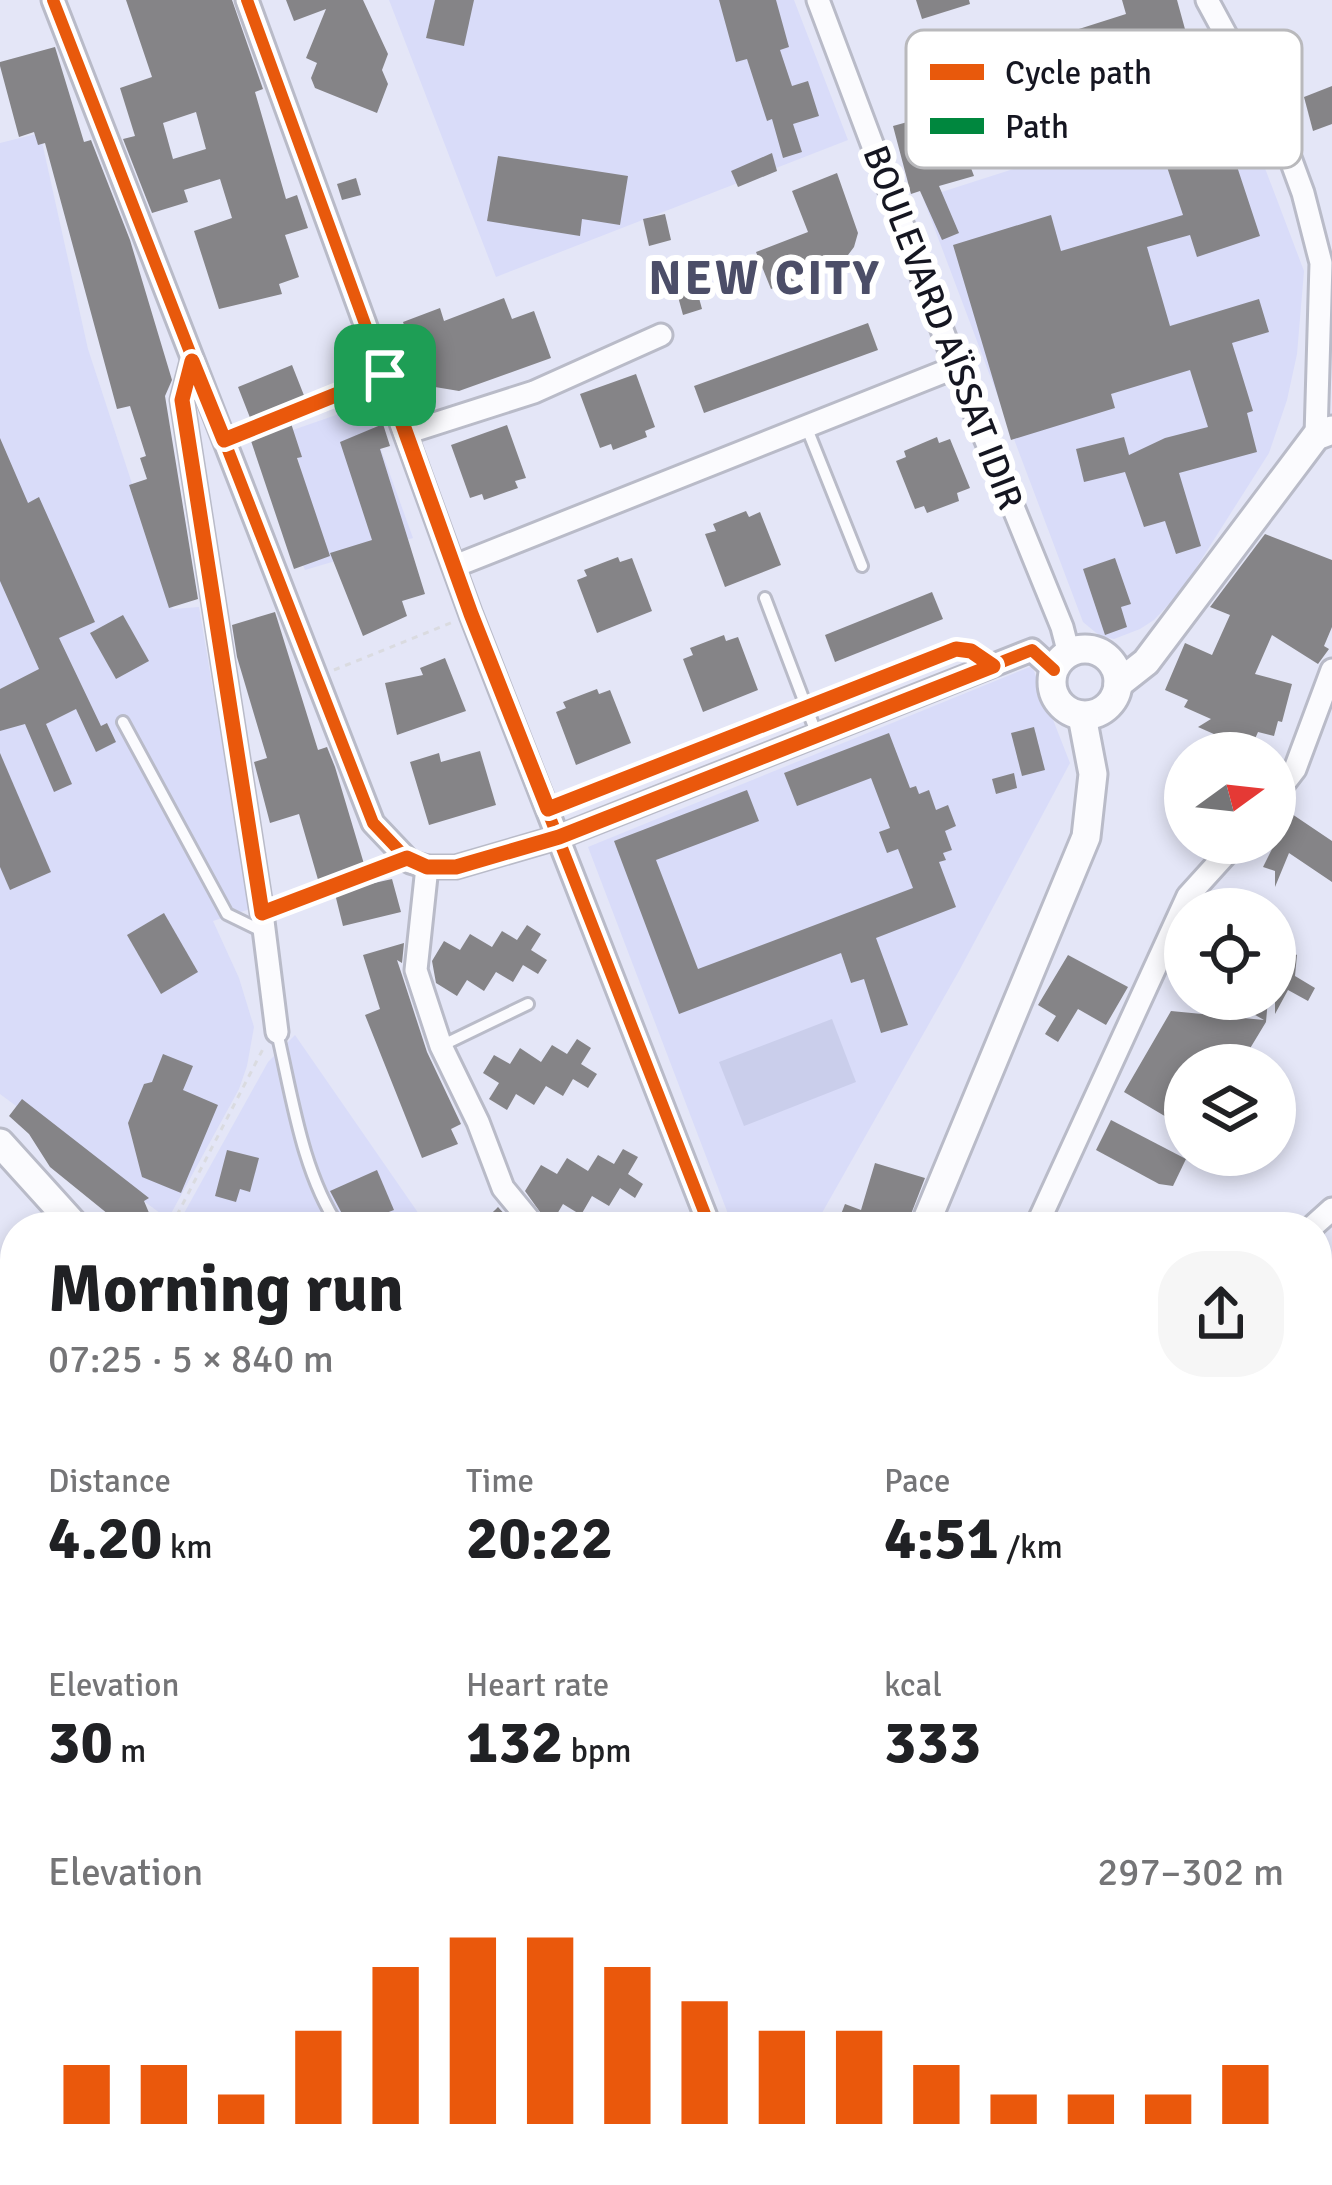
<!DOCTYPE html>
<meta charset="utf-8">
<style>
:root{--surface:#fff;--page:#f6f6f6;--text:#202124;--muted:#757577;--accent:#ea580c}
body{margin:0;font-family:Signika,sans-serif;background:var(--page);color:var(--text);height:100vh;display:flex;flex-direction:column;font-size:45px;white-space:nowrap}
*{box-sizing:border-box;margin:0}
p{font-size:39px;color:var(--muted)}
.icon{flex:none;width:66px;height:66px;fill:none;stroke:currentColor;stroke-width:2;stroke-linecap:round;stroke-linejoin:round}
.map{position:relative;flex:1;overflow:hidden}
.drawer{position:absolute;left:0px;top:1212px;width:1332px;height:975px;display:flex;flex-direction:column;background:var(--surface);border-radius:48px 48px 0 0;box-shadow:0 6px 18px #0003}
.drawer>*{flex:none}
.needle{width:78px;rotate:75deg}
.controls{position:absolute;left:1164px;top:732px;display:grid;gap:24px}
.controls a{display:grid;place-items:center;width:132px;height:132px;border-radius:50%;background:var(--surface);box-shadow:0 6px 18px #0003;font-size:60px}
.pin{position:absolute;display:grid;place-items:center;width:102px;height:102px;color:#fff;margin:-51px;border-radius:24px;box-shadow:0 6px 18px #0006}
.round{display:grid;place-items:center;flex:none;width:126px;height:126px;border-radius:48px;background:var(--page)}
.overview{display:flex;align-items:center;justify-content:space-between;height:204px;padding:0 48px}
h1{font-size:66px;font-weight:700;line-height:90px}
.metrics{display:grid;grid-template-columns:repeat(3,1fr);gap:18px;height:204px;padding:12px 48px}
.metrics div{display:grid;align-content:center}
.metrics b{font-size:60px;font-weight:700}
.metrics small{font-size:33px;font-weight:400}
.metrics p{font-size:33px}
.chart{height:336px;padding:24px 48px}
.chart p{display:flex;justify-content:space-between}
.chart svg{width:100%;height:216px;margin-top:12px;stroke:var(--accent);stroke-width:6}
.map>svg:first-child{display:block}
</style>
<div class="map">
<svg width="1332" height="2185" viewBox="0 0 1332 2185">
<rect width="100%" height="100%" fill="#e4e6f7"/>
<g fill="#d9dcf9">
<path d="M389,0h405l54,140 -352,137z"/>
<path d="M1238,97l66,174 -7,83 -10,46 -18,53 -87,137 -28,30 -14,9 -26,10 -14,-3 -17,-14 -160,-424z"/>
<path d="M40,133l48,216 85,260 26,-2 51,302 -37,12 26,57 15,49 -7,39 -8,23 -71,130 -168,-125v-951z"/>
<path d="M365,405l48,133 -108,32 -35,-85 31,-16 -11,-38z"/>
<path d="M1032,666l38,97 -110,206 -146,258h-81l-145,-380z"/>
<path d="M295,1035l126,182 22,-4 7,14h-264l-3,-12 85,-153z"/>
</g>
<path fill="#caceeb" d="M832,1019l24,63 -112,44 -25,-64z"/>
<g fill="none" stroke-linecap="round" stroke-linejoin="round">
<g stroke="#b0b4e5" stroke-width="6">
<path d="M1317,1791l15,-15"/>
<path d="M976,2185l3,-13"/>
</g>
</g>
<g fill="#858487" fill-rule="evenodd">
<path d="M126,0h106l31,89 -8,3 31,107 11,-4 11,33 -23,7 14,42 -20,7 3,10 -63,15 -25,-78 38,-13 -12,-39 -36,11 4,12 -36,11 -29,-74 12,-3 -15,-48 32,-11zM196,112l10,37 -33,10 -10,-36z"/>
<path d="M286,0h77l25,54 -6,16 6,14 -11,29 -62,-25 -4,-10 6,-15 -11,-5 20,-49 -32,12z"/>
<path d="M435,0h39l-10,46 -38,-8z"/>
<path d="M719,0h57l13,47 -9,3 12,36 16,-5 11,35 -26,8 9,28 -19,6 -11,-39 -5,2 -20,-62 -11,3z"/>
<path d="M916,0h53l1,4 -48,15z"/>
<path d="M1122,0h55l25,91 -51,15 -13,-49 -152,50 -14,-44 154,-49z"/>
<path d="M55,47l29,95 7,-2 39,100 42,140 -7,16 33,203 -29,9 -40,-123 18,-6 -7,-21 6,-2 -16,-50 -13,3 -72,-266 -7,2 -4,-13 -15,5 -19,-71v-4z"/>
<path d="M1332,86v38l-19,7 -9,-34z"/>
<path d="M940,113l5,15 41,-11 12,43 -27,8 3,8 -35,10 20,47 -17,7 -22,-49 -9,3 -18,-68z"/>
<path d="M1220,115l40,121 -63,21 -7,-22 -43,12 23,79 89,-27 10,33 -37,11 21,68 -6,2 10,39 -78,21 22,73 -25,8 -11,-33 -21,6 -19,-55 -41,10 -8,-33 48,-12 5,18 36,-17 43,-11 -18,-57 -79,24 4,14 -104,32 -58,-195 98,-30 10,36 122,-36 -26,-78z"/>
<path d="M772,153l5,18 -39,16 -7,-16z"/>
<path d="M498,156l130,20 -8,49 -38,-6 -2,17 -93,-15z"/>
<path d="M837,173l21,60 -4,14 -9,12 -15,8 -59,22 -15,-37 52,-20 -16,-41z"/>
<path d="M356,178l5,17 -19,5 -5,-16z"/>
<path d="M665,214l6,26 -22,6 -6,-27z"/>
<path d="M696,287l6,22 -19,6 -6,-22z"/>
<path d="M504,298l8,21 22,-8 17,47 -92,33 -24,-4 -14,-14 -18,-51 37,-14 4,13z"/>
<path d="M868,323l10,27 -174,63 -10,-27z"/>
<path d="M354,344l9,28 -18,5 -8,-28z"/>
<path d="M292,365l15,38 -20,8 15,46 -5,1 33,98 -36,13 -45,-134 7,-2 -18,-46z"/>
<path d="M636,374l19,53 -10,4 2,6 -34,13 -2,-6 -11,4 -20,-54z"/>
<path d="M383,424l7,22 -10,3 45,145 -23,7 5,15 -44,20 -33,-83 42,-13 -32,-98z"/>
<path d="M507,425l19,53 -11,3 3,7 -34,12 -2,-6 -12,4 -19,-53z"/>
<path d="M937,437l2,6 11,-4 20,49 -13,5 2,8 -32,12 -3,-7 -9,3 -19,-48 10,-4 -2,-6z"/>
<path d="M0,438l28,65 11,-6 56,125 -36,16 42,88 6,-3 9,19 -20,10 -20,-43 -30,15 26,60 -18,8 -29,-68 -25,7v-42l39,-20 -39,-88z"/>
<path d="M746,511l3,6 11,-5 21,53 -56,22 -20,-53 11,-3 -3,-7z"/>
<path d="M1265,534l67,26v67l-8,19 5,3 -11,15 -46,-29 -17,39 37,10 -10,38 -4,-1 -4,15 -16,-4 -8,18 -52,-23 13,-8 -27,-12 4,-7 -23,-10 20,-47 27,12 18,-40 -20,-8z"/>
<path d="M618,557l2,5 12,-4 20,53 -55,22 -20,-53 10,-4 -3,-6z"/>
<path d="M1115,558l16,46 -10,3 6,20 -22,8 -22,-66z"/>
<path d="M932,592l11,27 -108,43 -10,-27z"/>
<path d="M275,612l43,138 9,-3 8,20 35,117 22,-5 9,33 -58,14 -10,-40 -12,4 -22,-76 -29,9 -16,-61 13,-4 -30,-101 -5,-32z"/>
<path d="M123,615l26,46 -33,18 -26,-46z"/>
<path d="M724,635l2,6 12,-4 20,53 -55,22 -20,-53 10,-4 -3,-7z"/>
<path d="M445,658l21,53 -69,24 -12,-52 38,-8 -3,-7z"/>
<path d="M597,689l2,5 11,-4 21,53 -55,22 -20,-53 10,-4 -3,-6z"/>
<path d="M1034,727l11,43 -23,6 -11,-43z"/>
<path d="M889,733l21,55 6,-2 3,8 10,-4 7,20 12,-5 8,21 -11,5 7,19 -9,3 3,7 -7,2 17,45 -80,31 32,87 -27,8 -17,-54 -13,4 -10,-30 -162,61 -65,-173 133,-51 12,31 -103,39 42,109 215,-81 -15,-39 -11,4 -8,-21 11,-4 -19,-50 -74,28 -13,-33z"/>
<path d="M480,751l16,54 -67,20 -19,-63 29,-9 2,9z"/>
<path d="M0,753l51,119 -41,18 -10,-23z"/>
<path d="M1014,773l3,15 -21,6 -4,-15z"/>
<path d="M1286,810l46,31v41l-43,-29 -14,34v-16l-12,-4 12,-24v-17z"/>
<path d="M164,913l34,59 -37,22 -34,-59z"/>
<path d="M527,925l14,9 -10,16 16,10 -9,14 -15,-9 -10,17 -17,-10 -12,19 -17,-11 -10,16 -21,-13 -4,-22 12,-20 16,9 10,-16 22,13 10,-16 15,9z"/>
<path d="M1275,942l22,13 -2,21 20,12 -7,13 -20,-11 -13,24z"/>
<path d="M404,943l-2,20 -5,-3 5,15 25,77 34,72 -10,5 7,15 -36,14 -57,-143 15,-6 -17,-54z"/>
<path d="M1068,955l60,32 -22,38 -28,-16 -20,33 -13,-8 11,-18 -18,-11z"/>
<path d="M1227,999h41l-2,23 -26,43h-55v63l-61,-36 47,-81 93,9z"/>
<path d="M577,1039l14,9 -10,16 16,10 -9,14 -15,-9 -10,17 -17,-10 -12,19 -18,-11 -9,16 -18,-11 10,-16 -16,-10 11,-18 16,9 10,-16 21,14 11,-17 15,9z"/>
<path d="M163,1054l30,12 -10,24 35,15 -37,88 -39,-16 -14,-54 16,-39 8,-2z"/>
<path d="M22,1099l127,99 -5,3 11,26h-31l-74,-60 -21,-33 -20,-18z"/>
<path d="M1111,1120l75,39 -13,27 -14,-2 -63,-34z"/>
<path d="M623,1149l15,8 -10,17 15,10 -8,14 -15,-10 -11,18 -17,-10 -11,19 -18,-11 -13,22 -25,-35 16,-26 16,9 10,-16 21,13 10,-16 16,9z"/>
<path d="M227,1150l32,8 -9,34 -10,-3 -4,13 -21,-6z"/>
<path d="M875,1163l50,15 -19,49h-70l9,-23 16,6z"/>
<path d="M377,1170l17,40 -45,17 -19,-36z"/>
<path d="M498,1207l18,20h-39l18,-17z"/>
</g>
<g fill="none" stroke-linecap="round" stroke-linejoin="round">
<g stroke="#b9bbc8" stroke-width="16">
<g id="service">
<path d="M806,426l56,140"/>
<path d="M765,598l52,137"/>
<path d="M123,722l104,192 35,17"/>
<path d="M548,809l408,-160 15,2 19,13"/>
<path d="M277,1032c15,64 25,140 62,195"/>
<path d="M441,1046l87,-42"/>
</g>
</g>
<g stroke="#b9bbc8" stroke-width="27">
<g id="minor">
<path d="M53,0l320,823 37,39 17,5h29l103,-30 473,-187 22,20"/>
<path d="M247,0l224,615 239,612"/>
<path d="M818,0l138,367 106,260 7,27"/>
<path d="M1207,0l78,144 18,49 18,70 -5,173"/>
<path d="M192,361l-10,39 80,513 15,119"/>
<path d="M406,433l128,-41 127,-57"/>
<path d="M455,566l501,-199"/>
<path d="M1275,795l20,-26 37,-99"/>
<path d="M427,867l-11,103 25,76 37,76 25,66 32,39"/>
<path d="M1036,1227l152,-331 48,-53"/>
<path d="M1312,1227l20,-18"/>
<path d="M0,1538l15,2"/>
<path d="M0,1788l15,-32"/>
<path d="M0,2054l15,-4"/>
<path d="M80,2172l3,13"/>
</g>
</g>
<g stroke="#b9bbc8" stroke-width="33">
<g id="tertiary">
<circle cx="1085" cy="682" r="33"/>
<path d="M1118,684l28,-22 170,-226 16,-6"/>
<path d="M0,1143l76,84"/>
<path d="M924,1227l162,-390 7,-63 -11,-58"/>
<path d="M0,1718l15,33"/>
<path d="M392,2172l8,13"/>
<path d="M657,2172l4,13"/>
<path d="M945,2185l1,-13"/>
</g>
</g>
<g stroke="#dadbe0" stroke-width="3" stroke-dasharray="6 6" stroke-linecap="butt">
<path d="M243,434l119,-48"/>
<path d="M334,670l119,-48"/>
<path d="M281,906l103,-39"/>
<path d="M177,1227l-1,-10 88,-170"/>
</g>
<use href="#service" stroke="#fbfbfe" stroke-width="10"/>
<use href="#minor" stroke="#fbfbfe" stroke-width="21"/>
<use href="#tertiary" stroke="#fbfbfe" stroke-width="27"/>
<g stroke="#00873e" stroke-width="9" stroke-dasharray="18 9" stroke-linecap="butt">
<path d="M0,1788l15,-32"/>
<path d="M0,2054l15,-4"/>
<path d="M80,2172l3,13"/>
</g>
<g stroke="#fff" stroke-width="20">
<g id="cycleway">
<path d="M53,0l320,823 37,39 17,5h29l103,-30 473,-187 22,20"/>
<path d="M247,0l224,615 239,612"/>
</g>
</g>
<use href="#cycleway" stroke="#e8590c" stroke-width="12"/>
</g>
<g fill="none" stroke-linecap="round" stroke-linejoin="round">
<g stroke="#fff" stroke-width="24">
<path id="route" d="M192,361l32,79 161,-65 86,239 77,195 408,-160 15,2 22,15 -434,171 -103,30h-29l-20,-9 -145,55 -80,-513z"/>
</g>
<use href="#route" stroke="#ea580c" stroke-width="15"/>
</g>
<g text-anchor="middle" stroke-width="12" stroke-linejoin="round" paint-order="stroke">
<g font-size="36" fill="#151621" stroke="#fff">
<text transform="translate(944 327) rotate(69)" y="13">BOULEVARD AÏSSAT IDIR</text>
</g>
<g font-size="48" font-weight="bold" letter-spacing="3" fill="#4c4e68" stroke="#fff">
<text x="765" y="294">NEW CITY</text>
</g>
</g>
<rect x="906" y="30" width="396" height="138" rx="18" fill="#fff" stroke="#b9b9bc" stroke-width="3"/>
<rect x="930" y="64" width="54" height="16" fill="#e8590c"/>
<rect x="930" y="118" width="54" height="16" fill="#00873e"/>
<g font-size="33" fill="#151621">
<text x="1005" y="84">Cycle path</text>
<text x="1005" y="138">Path</text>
</g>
</svg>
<div class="controls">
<a><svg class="needle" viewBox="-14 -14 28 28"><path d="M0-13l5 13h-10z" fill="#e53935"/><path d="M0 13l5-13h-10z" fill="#757577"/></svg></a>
<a><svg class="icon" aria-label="locate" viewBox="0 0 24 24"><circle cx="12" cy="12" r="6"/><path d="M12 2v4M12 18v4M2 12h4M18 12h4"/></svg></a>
<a><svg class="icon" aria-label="layers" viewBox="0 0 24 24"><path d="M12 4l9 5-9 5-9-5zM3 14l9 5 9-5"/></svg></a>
</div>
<div class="pin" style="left:385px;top:375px;background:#1e9e55"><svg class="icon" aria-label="arrive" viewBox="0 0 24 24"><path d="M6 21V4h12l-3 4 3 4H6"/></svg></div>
<section class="drawer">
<div class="overview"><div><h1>Morning run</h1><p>07:25 · 5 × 840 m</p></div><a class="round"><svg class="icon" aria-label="share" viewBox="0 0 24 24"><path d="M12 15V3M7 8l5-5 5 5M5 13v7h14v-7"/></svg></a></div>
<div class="metrics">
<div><p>Distance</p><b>4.20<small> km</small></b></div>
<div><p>Time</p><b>20:22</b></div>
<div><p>Pace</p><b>4:51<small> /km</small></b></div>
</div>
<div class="metrics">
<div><p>Elevation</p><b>30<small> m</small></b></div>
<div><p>Heart rate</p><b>132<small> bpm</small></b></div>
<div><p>kcal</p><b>333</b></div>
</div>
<div class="chart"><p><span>Elevation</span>297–302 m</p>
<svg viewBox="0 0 160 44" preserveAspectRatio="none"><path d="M5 44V32M15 44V32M25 44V38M35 44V25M45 44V12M55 44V6M65 44V6M75 44V12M85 44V19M95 44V25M105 44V25M115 44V32M125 44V38M135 44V38M145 44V38M155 44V32"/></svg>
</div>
</section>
</div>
